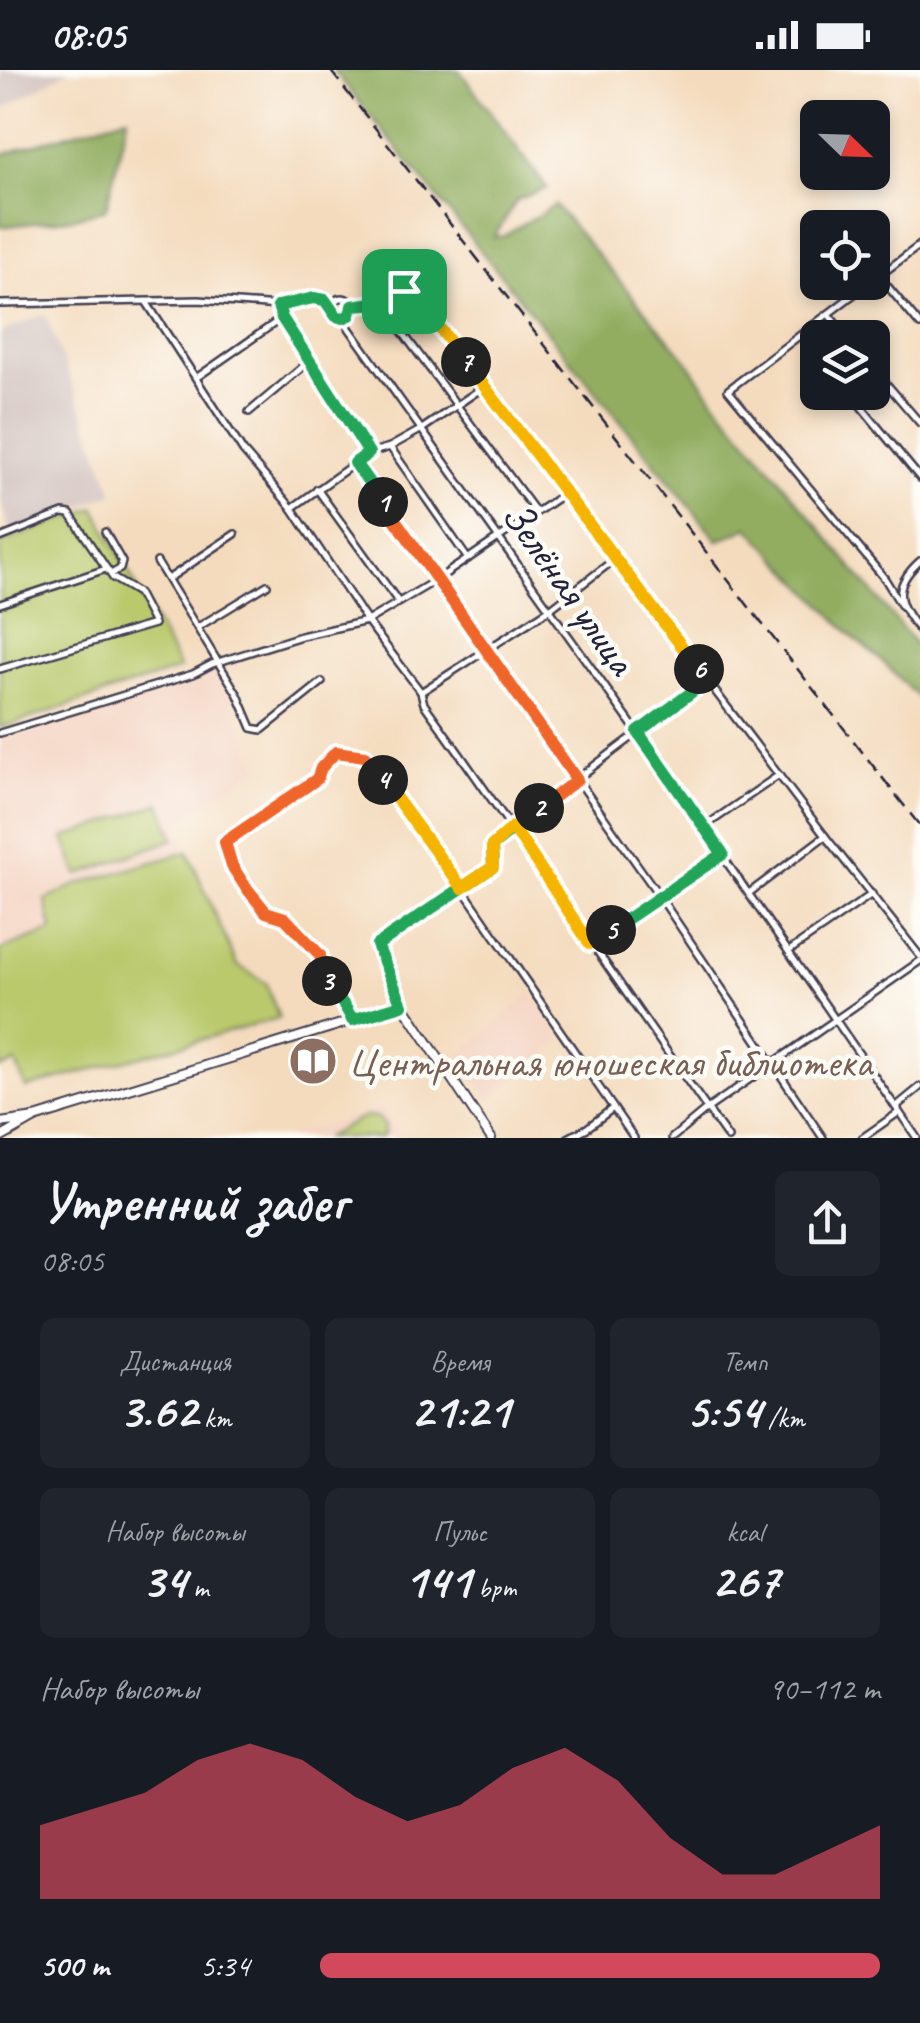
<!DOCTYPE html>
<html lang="ru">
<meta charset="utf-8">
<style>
:root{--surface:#171b24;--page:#20242c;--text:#f1f3f6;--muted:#9ea1a6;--accent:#d1495b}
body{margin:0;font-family:Caveat,sans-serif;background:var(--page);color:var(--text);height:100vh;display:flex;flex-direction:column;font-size:38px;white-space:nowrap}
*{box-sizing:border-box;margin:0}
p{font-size:32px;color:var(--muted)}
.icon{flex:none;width:55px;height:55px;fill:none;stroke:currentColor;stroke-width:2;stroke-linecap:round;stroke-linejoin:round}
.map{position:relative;height:1068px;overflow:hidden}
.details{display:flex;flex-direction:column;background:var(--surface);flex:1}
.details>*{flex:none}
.needle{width:65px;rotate:113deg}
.tools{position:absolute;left:800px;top:30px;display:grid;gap:20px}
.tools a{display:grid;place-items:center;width:90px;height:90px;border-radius:15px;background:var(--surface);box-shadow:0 5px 15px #0003;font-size:50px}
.pin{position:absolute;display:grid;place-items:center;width:85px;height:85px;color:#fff;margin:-42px;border-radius:20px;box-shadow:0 5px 15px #0006}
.km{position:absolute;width:50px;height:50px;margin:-25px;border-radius:50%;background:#222;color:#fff;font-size:28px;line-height:50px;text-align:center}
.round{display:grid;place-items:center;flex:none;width:105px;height:105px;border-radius:15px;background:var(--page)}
.overview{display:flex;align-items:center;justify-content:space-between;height:170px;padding:0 40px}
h1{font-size:55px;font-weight:700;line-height:75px}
.stats{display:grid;grid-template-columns:repeat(3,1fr);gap:15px;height:170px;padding:10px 40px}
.stats div{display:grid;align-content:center;border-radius:15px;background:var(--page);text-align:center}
.stats b{font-size:50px;font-weight:700}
.stats small{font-size:28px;font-weight:400}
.stats p{font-size:28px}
.chart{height:280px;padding:20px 40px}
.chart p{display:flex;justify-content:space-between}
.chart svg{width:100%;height:180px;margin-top:10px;fill:var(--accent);opacity:.7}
ul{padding:0 40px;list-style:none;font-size:32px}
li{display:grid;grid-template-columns:160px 120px 1fr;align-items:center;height:75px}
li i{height:25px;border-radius:12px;background:var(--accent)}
.status{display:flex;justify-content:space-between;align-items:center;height:70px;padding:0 50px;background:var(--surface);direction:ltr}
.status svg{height:28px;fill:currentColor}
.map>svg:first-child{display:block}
</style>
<div class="status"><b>08:05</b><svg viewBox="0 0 49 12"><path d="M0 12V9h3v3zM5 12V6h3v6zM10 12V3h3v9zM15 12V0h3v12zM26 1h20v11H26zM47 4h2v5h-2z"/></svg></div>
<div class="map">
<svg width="920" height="1068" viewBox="0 0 920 1068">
<rect width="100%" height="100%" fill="#fdfcf7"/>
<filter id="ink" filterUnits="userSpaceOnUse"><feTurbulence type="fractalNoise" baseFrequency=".01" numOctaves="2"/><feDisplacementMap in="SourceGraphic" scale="20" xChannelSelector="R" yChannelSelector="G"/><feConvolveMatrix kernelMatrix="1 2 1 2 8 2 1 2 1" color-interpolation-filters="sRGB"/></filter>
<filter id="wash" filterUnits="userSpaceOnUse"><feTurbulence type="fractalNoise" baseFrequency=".0048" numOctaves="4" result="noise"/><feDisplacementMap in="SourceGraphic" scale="40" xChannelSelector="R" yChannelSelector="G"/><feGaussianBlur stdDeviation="2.25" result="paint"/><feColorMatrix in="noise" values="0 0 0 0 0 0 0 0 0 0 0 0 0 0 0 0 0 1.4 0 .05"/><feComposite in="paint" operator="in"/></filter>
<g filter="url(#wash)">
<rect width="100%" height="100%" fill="#f4dbbe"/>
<g fill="#f4d3c1">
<path d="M218,602l41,96 -83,54 12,30 -109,32 5,39 -84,27v-211z"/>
<path d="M531,923l31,48 -73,59 -31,-44z"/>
<path d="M381,1038l17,30h-116z"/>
</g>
<g fill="#d0c0bc">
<path d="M0,0h69l-69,41z"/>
<path d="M45,244l69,179 -102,43 -12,-37v-166z"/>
</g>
<g fill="#b9c96c" stroke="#6e7654" stroke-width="2.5">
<path d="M95,438l85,161 -180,59v-185z"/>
<path d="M161,733l13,36 -96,36 -14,-37z"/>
<path d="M188,782l49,113 29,18 13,35 -253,70 -10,-25 -16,5v-118l52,-19 -6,-31 32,-16z"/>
<path d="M365,1046l12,1 7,7v11l-5,3h-55z"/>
</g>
<g fill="#92ad60" stroke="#5a684e" stroke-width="2.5">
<path d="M333,0h126l88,118 -30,12 -23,37 10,-1 51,-31 130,153 27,39 208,253v50l-37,-38 -27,-22 -108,-113 -30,14z"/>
<path d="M128,46l-22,93 -32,9 -74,9v-72z"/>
</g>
</g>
<g filter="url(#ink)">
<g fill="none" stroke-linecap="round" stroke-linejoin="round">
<g stroke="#423e4f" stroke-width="10">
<g id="minor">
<path d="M879,206l41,49"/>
<path d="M879,206l41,-31"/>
<path d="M870,212l-142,108 157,189 16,26"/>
<circle cx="342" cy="238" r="10"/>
<path d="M380,232l156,210"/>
<path d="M147,233l96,148 49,57 75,113 54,71 3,12c103,143 201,290 304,434"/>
<path d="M0,234l199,-4 79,6 4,12 87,135"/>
<path d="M279,236c18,-5 37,-14 53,0"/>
<path d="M352,236l28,-4 24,-11 9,2 412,543 95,120"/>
<path d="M828,244l20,24"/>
<path d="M346,248l3,10 288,404 280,406"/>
<path d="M801,265l17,20"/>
<path d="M872,297l48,56"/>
<path d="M196,308l86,-60"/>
<path d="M849,322l71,86"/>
<path d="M249,342l62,-52"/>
<path d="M390,377l78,112"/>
<path d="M355,393l305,434 163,241"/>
<path d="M317,419l80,111"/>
<path d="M292,438l77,-55 21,-6 32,-18 63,-43"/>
<path d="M105,462l17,30 -2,7 -9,5"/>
<path d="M0,468l63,-25 7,1 43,64 25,15 16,31 -154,45"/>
<path d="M920,491c-29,26 -23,43 0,70"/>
<path d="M157,492l81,133 14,33 10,2 60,-48"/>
<path d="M168,509l67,-45"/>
<path d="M0,534l106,-35"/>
<path d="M198,557l69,-42"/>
<path d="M421,622l129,-83 65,-50"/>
<path d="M0,663l193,-59 19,-10 89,-28 66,-15 71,-42 127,-86"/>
<path d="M704,757l75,-52"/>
<path d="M749,823l76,-57"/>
<path d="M590,874l133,-90"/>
<path d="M789,881l83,-57"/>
<path d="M402,934l-25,-59 116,-78 -1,-21 21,-19 195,-147"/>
<path d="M352,950l-30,-49 -2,-16 -35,-36 -19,-7 -33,-46 -8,-24 92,-63 4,-11 15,-16 29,4 97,132 172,250"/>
<path d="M568,1068l19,-10 26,-20"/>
<path d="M672,1068l35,-29 213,-148"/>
<path d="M862,1068l36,-25v-8l22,-18"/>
</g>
</g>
<g stroke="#423e4f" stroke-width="12">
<g id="secondary">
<path d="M0,1053l35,-5 368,-113 88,133"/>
<path d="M0,1068l35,-20"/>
</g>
</g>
<use href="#minor" stroke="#fff" stroke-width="5"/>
<use href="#secondary" stroke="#fff" stroke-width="8"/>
<path stroke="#22223b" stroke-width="2.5" stroke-dasharray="15 8" stroke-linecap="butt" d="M330,0l590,756"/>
</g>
</g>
<g fill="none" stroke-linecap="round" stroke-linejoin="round" filter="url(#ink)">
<g stroke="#fff" stroke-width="20">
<path id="split-1" d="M383,432l-28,-39 14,-10 -87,-135 -4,-12 36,-8 11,2 11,16 7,2 7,-3 2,-9 28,-4 24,-11"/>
</g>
<g stroke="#fff" stroke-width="20">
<path id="split-2" d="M383,432l194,278 -38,28"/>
</g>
<g stroke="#fff" stroke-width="20">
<path id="split-3" d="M327,911c8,14 20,25 25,39l50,-15 -25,-60 116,-78 -1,-21 47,-38"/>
</g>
<g stroke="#fff" stroke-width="20">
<path id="split-4" d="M327,911l-5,-10 -2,-16 -35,-37 -19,-6 -21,-26 -13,-20 -7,-24 92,-63 4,-11 15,-16 29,4 18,24"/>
</g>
<g stroke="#fff" stroke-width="20">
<path id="split-5" d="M383,710l79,108 31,-21 -1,-21 21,-19 77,117 21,-14"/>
</g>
<g stroke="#fff" stroke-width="20">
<path id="split-6" d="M611,860l112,-76 -85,-122 70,-52 -9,-11"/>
</g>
<g stroke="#fff" stroke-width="20">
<path id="split-7" d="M466,292l233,307"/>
</g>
<g stroke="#fff" stroke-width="20">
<path id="split-8" d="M404,221l9,3 53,68"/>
</g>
<use href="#split-1" stroke="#22a559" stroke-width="12"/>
<use href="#split-2" stroke="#f0652b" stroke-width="12"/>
<use href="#split-3" stroke="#22a559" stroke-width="12"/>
<use href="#split-4" stroke="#f0652b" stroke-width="12"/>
<use href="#split-5" stroke="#f5b400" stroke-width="12"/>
<use href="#split-6" stroke="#22a559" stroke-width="12"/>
<use href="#split-7" stroke="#f5b400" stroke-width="12"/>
<use href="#split-8" stroke="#f5b400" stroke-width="12"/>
</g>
<defs>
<g id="library-disc" transform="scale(2.5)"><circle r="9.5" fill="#8d6e63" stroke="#fdfcf7"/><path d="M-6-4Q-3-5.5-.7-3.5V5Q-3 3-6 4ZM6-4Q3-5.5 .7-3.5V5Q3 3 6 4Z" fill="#fff"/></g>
</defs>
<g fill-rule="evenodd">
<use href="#library-disc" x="313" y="991"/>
</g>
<g text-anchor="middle" stroke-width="9" stroke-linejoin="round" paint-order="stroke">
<g font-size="42" fill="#22223b" stroke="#fdfcf7">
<text transform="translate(570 517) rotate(55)" y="15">Зелёная улица</text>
</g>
<g font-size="42" fill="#785e54" stroke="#fdfcf7" text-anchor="start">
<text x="348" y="1006">Центральная юношеская библиотека</text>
</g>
</g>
</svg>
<div class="tools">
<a><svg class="needle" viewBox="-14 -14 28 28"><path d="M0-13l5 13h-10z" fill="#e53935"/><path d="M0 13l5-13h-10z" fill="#9ea1a6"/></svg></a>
<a><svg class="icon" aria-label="locate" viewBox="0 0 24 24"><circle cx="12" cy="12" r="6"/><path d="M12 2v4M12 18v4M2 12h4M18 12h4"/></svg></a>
<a><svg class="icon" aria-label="layers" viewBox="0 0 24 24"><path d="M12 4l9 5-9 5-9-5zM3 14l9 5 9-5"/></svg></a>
</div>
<div class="pin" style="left:404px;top:221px;background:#1e9e55"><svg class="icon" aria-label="arrive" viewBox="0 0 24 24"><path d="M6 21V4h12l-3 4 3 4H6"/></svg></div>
<b class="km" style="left:383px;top:432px">1</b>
<b class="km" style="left:539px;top:738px">2</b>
<b class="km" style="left:327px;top:911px">3</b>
<b class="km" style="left:383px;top:710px">4</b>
<b class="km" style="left:611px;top:860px">5</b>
<b class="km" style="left:699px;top:599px">6</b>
<b class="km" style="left:466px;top:292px">7</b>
</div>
<section class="details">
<div class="overview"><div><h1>Утренний забег</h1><p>08:05</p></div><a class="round"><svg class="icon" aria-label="share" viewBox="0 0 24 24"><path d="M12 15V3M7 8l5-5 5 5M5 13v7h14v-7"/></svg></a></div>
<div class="stats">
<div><p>Дистанция</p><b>3.62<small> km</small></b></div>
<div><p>Время</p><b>21:21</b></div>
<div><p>Темп</p><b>5:54<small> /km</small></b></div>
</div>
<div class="stats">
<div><p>Набор высоты</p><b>34<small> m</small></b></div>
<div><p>Пульс</p><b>141<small> bpm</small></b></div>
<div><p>kcal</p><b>267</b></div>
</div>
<div class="chart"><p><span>Набор высоты</span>90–112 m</p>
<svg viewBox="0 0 160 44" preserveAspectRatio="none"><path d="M0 44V26L10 22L20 18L30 10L40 6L50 10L60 19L70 25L80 21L90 12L100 7L110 15L120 29L130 38L140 38L150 32L160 26V44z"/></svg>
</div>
<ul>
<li><b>500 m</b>5:34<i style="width:100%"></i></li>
</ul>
</section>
